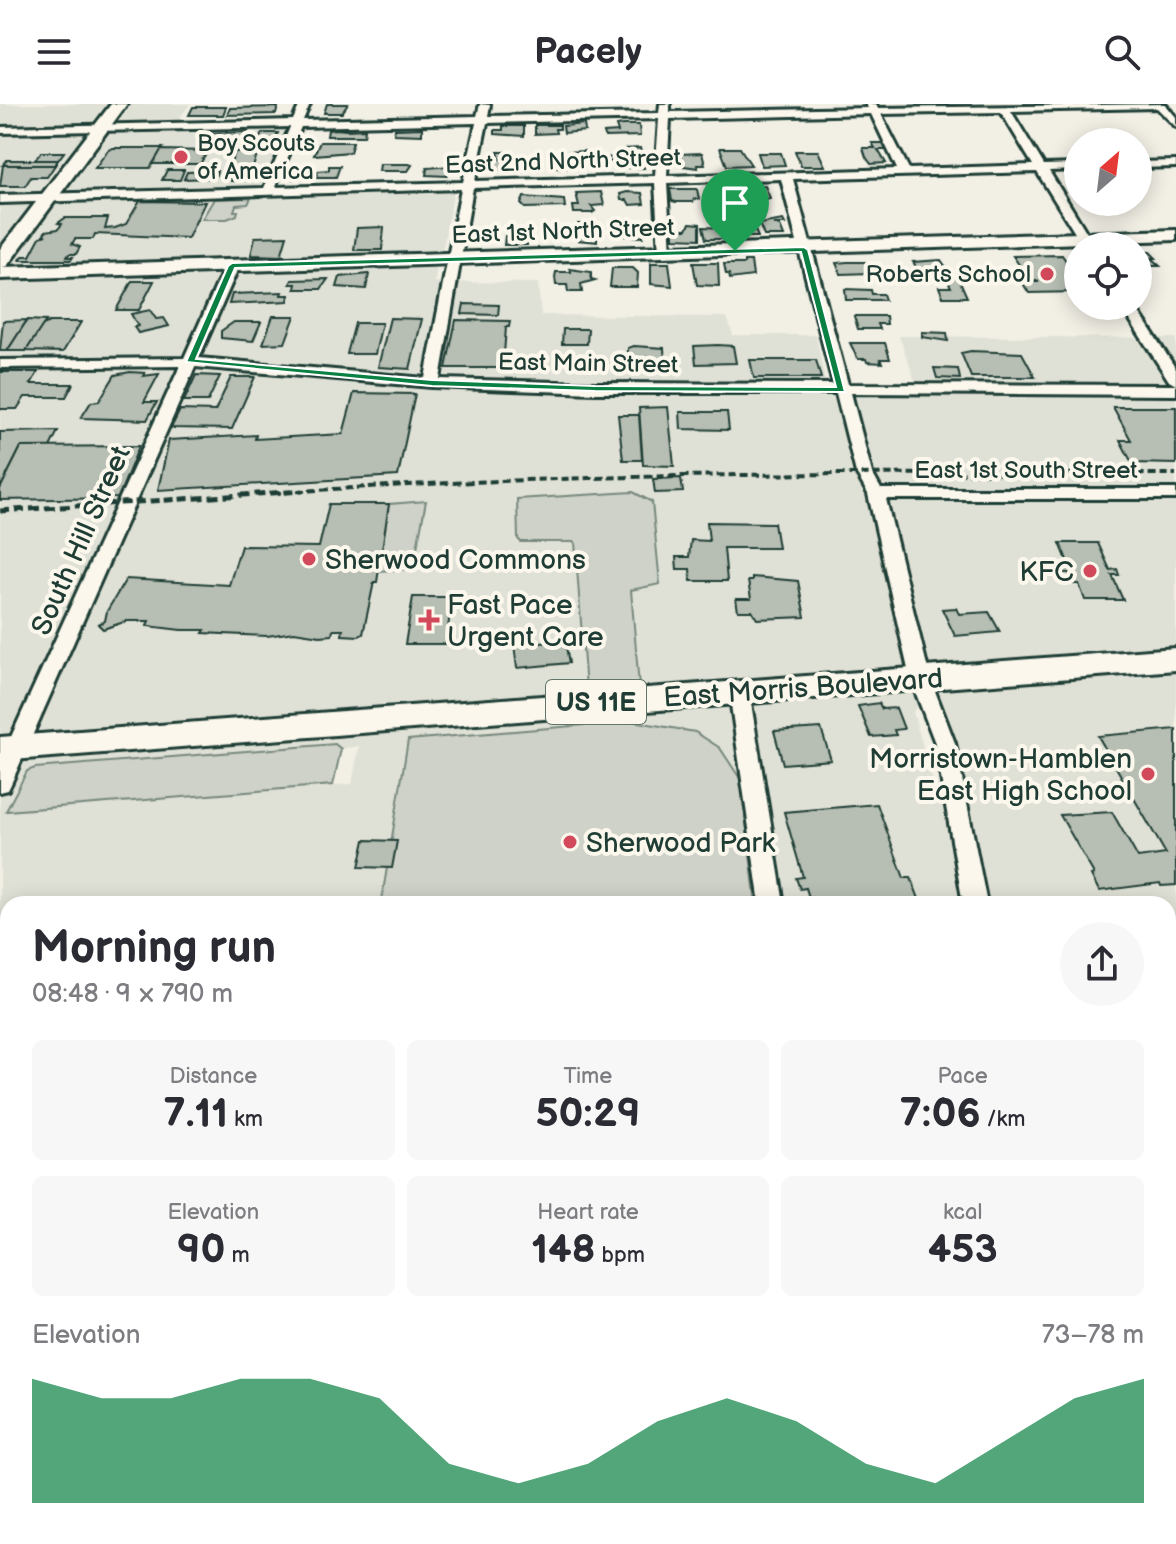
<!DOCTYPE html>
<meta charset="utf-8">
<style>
:root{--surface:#fff;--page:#f7f7f7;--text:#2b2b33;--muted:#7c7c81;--accent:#0b8043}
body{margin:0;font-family:"Balsamiq Sans",sans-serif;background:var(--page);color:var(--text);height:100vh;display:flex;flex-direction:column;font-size:30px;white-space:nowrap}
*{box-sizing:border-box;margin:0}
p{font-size:26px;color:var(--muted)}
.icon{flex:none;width:44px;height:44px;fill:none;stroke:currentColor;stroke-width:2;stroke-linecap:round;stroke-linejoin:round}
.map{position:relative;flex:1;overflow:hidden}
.details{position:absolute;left:0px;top:792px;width:1176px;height:648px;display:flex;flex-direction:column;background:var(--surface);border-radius:24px 24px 0 0;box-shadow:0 4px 20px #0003}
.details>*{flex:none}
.needle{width:52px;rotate:28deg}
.tools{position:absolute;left:1064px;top:24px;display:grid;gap:16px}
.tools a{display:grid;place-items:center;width:88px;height:88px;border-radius:50%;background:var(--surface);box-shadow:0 4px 20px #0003;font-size:40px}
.pin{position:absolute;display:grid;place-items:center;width:68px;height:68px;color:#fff;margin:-82px -34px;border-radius:50% 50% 50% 0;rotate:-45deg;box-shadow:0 0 8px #0007}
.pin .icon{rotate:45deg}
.round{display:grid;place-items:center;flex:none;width:84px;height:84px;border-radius:42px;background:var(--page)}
.summary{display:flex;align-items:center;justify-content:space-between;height:136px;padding:0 32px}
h1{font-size:44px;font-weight:700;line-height:60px}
.metrics{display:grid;grid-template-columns:repeat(3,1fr);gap:12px;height:136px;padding:8px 32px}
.metrics div{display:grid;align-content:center;border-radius:12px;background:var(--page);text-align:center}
.metrics b{font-size:40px;font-weight:700}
.metrics small{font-size:22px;font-weight:400}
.metrics p{font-size:22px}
.chart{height:224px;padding:16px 32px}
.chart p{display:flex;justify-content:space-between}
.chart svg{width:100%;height:144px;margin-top:8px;fill:var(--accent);opacity:.7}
header{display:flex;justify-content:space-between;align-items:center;height:104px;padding:0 32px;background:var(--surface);font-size:36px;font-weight:700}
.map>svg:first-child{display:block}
</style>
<header><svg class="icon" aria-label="menu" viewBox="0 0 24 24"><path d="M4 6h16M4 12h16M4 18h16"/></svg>Pacely<svg class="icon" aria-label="search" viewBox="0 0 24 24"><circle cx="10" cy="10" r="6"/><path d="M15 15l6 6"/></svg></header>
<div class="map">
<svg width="1176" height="1440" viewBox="0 0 1176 1440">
<rect width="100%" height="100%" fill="#f2f0e5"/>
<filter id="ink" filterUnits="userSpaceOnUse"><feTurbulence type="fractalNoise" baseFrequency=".0125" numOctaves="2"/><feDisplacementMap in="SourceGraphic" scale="16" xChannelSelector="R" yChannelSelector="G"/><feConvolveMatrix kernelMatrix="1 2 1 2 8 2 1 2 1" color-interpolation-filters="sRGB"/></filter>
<g filter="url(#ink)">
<path fill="#e0e1d6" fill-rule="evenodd" d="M0,0h190l-18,24 116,-1 -30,68 196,-4 -12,61 -4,4 -3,26 103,1 3,32 186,2 6,18h83l9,45 90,1 -16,-45 277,2v1206h-640v-8h632v-632h-1160v153h-8v-922l22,-1 7,-7 -29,-1zM926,591l27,90h-19l-21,-73zM359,642l-7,38 -19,1 8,-36z"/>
<g fill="#cfd2c8" stroke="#77887e" stroke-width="2">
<path d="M251,94l-3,6 -12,1 -2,6h4l-1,4 -10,4h-25l12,-20z"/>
<path d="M633,388l19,10 8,82 -29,6 8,96 -53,3 -11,-147h-54l-3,-3 -1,-40z"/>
<path d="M426,397l-13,68 -35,2 11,-67z"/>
<path d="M632,617l63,11 25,16 21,32 15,124h-375l27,-164z"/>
<path d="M335,640l6,5 -8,36 -327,26 21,-40 8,-3z"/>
<path d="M1168,1316h8v124h-52l-2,-8h46z"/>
</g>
<g fill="#b7beb3" stroke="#1f3d34" stroke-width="2">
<path d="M327,0h21l-6,9h-18z"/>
<path d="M193,3h33l-3,8h-34z"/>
<path d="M278,3l-2,7 -49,1 3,-7z"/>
<path d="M584,20l1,7 -21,2 -1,-7z"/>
<path d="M535,21h25v4h-5l1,4 -21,1z"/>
<path d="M623,21h16l1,11 -35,1 -1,-4 14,-1 -2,-6z"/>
<path d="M503,22h21v10l-29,-2v-4h8z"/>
<path d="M422,24v7l-28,-1 1,-5z"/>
<path d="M336,25l10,1 19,-1 -1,7h-37l1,-6z"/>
<path d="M248,28l-3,7 -39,1 3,-7z"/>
<path d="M262,29h16l-5,12 -16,-1z"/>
<path d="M320,38h33l-3,10 -36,3z"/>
<path d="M872,39h13l4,7h-11l8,13 -15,1 -5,-7 -3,-9h12z"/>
<path d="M113,44h50l-13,20h-55l13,-18z"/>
<path d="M640,44l4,20h-29l-3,-6h-6l-1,-4 9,-1v-2l13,1 -2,-7z"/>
<path d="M720,44h20l11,17 -24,1z"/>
<path d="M161,46l47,1 -8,13h-47z"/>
<path d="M258,47l-8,26 -6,4h-13l1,-3h-7l10,-26z"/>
<path d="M585,47l1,7 -20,1 -1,-7z"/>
<path d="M795,47h23l7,15h-24z"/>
<path d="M41,48h23l-6,8h-23z"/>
<path d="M498,48h11v7l3,1 -1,10 -21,-1 3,-9 7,-1z"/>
<path d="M702,49l3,12h-8l1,3 -21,-3 -1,-5h6l-2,-6z"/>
<path d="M758,49h23l4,12 -23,1z"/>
<path d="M540,51l2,14 -23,2 -1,-11h4l-1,-3z"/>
<path d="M588,55l1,8 -34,1v-4h11l-1,-4z"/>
<path d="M7,56h51l-3,5h-52z"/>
<path d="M380,60h29l3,1 -4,6h-29z"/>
<path d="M3,61h52l-8,12h-16l-6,9h-25z"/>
<path d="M296,62l17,2 -2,8 -18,3z"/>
<path d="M329,62h11l-4,11h-20l2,-6 11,-1z"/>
<path d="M450,62l-3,10 -21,-1 1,-7z"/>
<path d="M167,66h17l-4,10h-18z"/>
<path d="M217,67l-2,7 -31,1 3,-7z"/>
<path d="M765,82l5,12 -17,4 -7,-14z"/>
<path d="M670,85h27l2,10h-5l-1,3h-17l-4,-1z"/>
<path d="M601,88l3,13 -13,1 4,5 -3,2h-18l-1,-7h6l-3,-13z"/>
<path d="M627,88l15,1 2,11 -14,1 -3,-5h-6l-1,-6z"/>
<path d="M524,93l40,3 1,7 -40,1 -4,-4z"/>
<path d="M140,97l65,1 -17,36 -93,-4 -2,5h-18l-3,5 8,3 -4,7h-7l-2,3h6l-2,3h-51l3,-4h7l10,-19 6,-2h-3l3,-4 12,-2 4,-5 -4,-1 7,-5h43l-3,11 10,-1 11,-4z"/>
<path d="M783,116l2,4h-12l7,2 4,10h-20l-5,-12z"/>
<path d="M625,118h19l-1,15 -18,-1z"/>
<path d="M690,119l10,1v15l-26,-1v-9h13z"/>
<path d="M578,120h19v18l-20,-2z"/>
<path d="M753,122l5,11h-23l-2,-10z"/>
<path d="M384,123l-2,23h-28l3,-22z"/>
<path d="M703,123l22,1 2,11h-21z"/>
<path d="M287,132l-6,20 -30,-1 4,-18z"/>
<path d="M505,132h22v9h-23z"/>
<path d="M1138,148h12l6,6h-5l9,8h-22z"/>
<path d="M1062,151l13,19h-5l8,9v9l-49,1 -7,-11h17l-10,-3 -16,-23z"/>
<path d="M941,156l5,7 -5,2 1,2 -25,-3 -4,-6z"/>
<path d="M744,157h7l2,15 -23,3 -1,-5h-3l-2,-10h20z"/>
<path d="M847,158h18l6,8 -1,3 -29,1 -5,-11z"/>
<path d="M651,159h18l3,23 -21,-2z"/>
<path d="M693,159h25l1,23 -22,-1z"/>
<path d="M612,164h21l5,5 -1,14h-27z"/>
<path d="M570,165l21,3v7l4,1 -14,4 1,8h-14l-1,-7h-11l-1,-8 1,-5h15z"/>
<path d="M369,170l-3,15 -29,-2 3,-10z"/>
<path d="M946,173h12l9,20h-24l-4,-10h12z"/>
<path d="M328,175l-7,10h-26l1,-5h-6l2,-4z"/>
<path d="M132,177h22l-15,29h-23z"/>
<path d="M845,185l26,1 1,4h11l2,6h-39z"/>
<path d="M282,188l-1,3h8l-1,6 -59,3 3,-10z"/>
<path d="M464,200l35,1 -1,10 -36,-1z"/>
<path d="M150,206l6,9 8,-1 5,8 -31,7 -4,-6 4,-1 -7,-12z"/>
<path d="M273,212h22l-10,27 -22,1z"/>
<path d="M854,212h32l1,8h-9l2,5h-22z"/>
<path d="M390,214l32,1 -12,50 -32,-2z"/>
<path d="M27,216l19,1 -20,30h-19z"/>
<path d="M27,216l-20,31h-7l3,-30z"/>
<path d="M456,216l54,1 -1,6h-3l-3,41h-57z"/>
<path d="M49,218h32l-18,30 -37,-1 17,-26z"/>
<path d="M234,218h27l-8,19 -32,-3v-7z"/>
<path d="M355,219h27l-7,31h-28z"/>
<path d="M563,225h25l-1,15h-25z"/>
<path d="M922,228l25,1 1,8 -26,-4z"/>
<path d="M850,239h35l5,16h-10l2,4 -15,-1 -1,-3h-8z"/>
<path d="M718,241l15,1 3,17 -40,1 -2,-18z"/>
<path d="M634,242l30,2 1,15 -8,3 -29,-2v-16z"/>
<path d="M971,247l51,2 13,24h-64l-10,-24z"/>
<path d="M750,256h66l5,18h-67z"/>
<path d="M934,264l24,1 2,10 -23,-1z"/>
<path d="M0,268h38l-7,12h42l-7,13h-41l-8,12h-17z"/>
<path d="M130,268l15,1 -2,3 16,-2 -15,28h13l-10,18 -66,-2 10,-16 8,-1 16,-26z"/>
<path d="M196,271l24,1 -12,25h-24z"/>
<path d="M231,273h24l-23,52 -61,-1 9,-18 35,1z"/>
<path d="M354,289l61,1 -17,82 -240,14 11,-50 87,-5 -1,4 88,-5z"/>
<path d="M668,303l6,59 -31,-1 -4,-57z"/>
<path d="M1113,303h63v57l-44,-1 -12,-23h11z"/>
<path d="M680,308h47l2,18 -48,-1z"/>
<path d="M618,311h21l3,45h-19z"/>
<path d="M58,327l-8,16h-29l-21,42v-57z"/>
<path d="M139,342l-21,52 -118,2v-11l21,-42z"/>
<path d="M681,374l2,14 -28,1 -2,-14z"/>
<path d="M329,400h60l-12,78h-3l-11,52 -4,2 -17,-1 1,-5h-10l-1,5 -12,1 -26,-4 -27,4 -64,-3 2,-3h-24l-34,-4 2,-5h-22l-24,8 -5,-5 7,-3 2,-10 19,-32 103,6 12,-39 78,1z"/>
<path d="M707,418l67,1 4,25h-54l3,33h-36l-1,-12h-13l-1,-12h13l2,-17 18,1z"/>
<path d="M1060,439h38l12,27 7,-1 2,6h-7l11,25h-38l-6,-16h-6l-4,-11h-5l-3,-8h8z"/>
<path d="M752,473l46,4 7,36 -48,2 -5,-8h-14l-2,-12h15l-3,-18h4z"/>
<path d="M413,493h39l-6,47h-41z"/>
<path d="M956,504l3,6 30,-2 11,20 -45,4 -13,-27z"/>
<path d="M565,537l4,22 -52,5 -3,-23z"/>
<path d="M879,599l3,6 14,-1 8,21 -10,1 2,5 -25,2 -13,-31z"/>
<path d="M821,624l10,32 -48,4 -9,-33z"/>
<path d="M1176,625v156l-15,1 -1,-3 -61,8 -8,-16 3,-1 -34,-59 52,-3 26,46 28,-4 -68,-118z"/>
<path d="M877,700l27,74h7l10,26h-110l-5,-16 -6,1 -4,-11 7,-1 -19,-65z"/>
<path d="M365,736l32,1 -5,27 -33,-1z"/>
<path d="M0,838h8v86l-8,1z"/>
</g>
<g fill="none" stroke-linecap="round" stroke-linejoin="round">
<g stroke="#1f3d34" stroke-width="6">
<g id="minor">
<path d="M300,0h10l-7,16 174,-4 3,-12 10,1 -2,11 171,-3 1,-9h10v8l198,-4 -2,-4h10l2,4 287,-4 11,13v10l-19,-19 -146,3 33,54 34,-1v6l-29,1 46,75h-12l-46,-74 -244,7 55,205 328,1v10l-325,-2 21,80 9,16h295v10h-290l44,179 25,65 32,161h-24l-28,-161 -25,-65 -42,-184 -12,-21 -20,-80h-241l-163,-6 -237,-20 -184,417 -3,6 -8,2v-31l180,-395 -180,2v-8l184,-2 41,-92 7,-4 7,4 -40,92 226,20 36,-189 -461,14v-8l264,-7 26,-61 -290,6v-6l293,-7zM1001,8l32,53 -124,4 -28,-55zM871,10l26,55 -230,7 3,-57zM659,15l-4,57 -180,5 12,-58zM476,19l-13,59 -188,5 26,-60zM781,75l52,205 -238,-1 -155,-4 33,-191 182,-5 4,70 6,4 6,-4 -4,-70z"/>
<path d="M1176,57v6l-38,1v-6z"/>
<path d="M1121,202h14l41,63v16l-7,-4z"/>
<path d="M739,580l10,7 35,213h-24l-31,-213z"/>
<rect x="0" y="945" width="8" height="22"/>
<path d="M198,1432h34l-2,8h-34z"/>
</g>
</g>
<g stroke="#1f3d34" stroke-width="6">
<path id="secondary" d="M111,0h16l-120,162 -5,1 1174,-37v10l-1176,39v-30z"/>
</g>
<g stroke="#1f3d34" stroke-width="6">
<path id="primary" d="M1176,544v22l-1176,91v-24z"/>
</g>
<use href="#minor" fill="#fbf7ec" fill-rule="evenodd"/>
<use href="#secondary" fill="#fbf7ec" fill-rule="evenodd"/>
<use href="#primary" fill="#fbf7ec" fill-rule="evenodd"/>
<path stroke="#1f3d34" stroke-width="4" stroke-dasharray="8 4" stroke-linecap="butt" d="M273,389c301,-21 602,-20 903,-19"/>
<path stroke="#1f3d34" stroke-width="5" stroke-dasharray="10 5" stroke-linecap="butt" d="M0,407l303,-20"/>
</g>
</g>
<path fill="#0b8043" stroke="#fff" stroke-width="2" fill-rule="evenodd" d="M804,143l4,3 37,142 -250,-1 -163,-5 -246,-24 42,-96 4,-3zM801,148l35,135 -241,-1 -163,-6 -236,-21 39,-91z"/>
<g fill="#d1495b" stroke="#fbf7ec" stroke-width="3">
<circle cx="181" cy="53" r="8"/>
<circle cx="1047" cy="170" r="8"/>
<circle cx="309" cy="455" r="8"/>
<circle cx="1090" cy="467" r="8"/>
<path d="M425 504h8v8h8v8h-8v8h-8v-8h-8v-8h8z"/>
<circle cx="1148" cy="670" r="8"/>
<circle cx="570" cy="738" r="8"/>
</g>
<g text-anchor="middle" stroke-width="8" stroke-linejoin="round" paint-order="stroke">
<g font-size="24" fill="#1f3d34" stroke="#fbf7ec" text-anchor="start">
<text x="197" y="47">Boy Scouts<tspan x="197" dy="28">of America</tspan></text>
<text x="1031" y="178" text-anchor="end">Roberts School</text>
</g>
<g font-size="24" fill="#1f3d34" stroke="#fbf7ec">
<text transform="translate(563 57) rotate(-2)" y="8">East 2nd North Street</text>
<text transform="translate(563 127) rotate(-2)" y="8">East 1st North Street</text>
<text transform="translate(588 259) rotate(1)" y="8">East Main Street</text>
<text x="1026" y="374">East 1st South Street</text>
</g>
<rect fill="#fbf7ec" stroke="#61756b" stroke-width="2" x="546" y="576" width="100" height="44" rx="6"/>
<g font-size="26" font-weight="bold" fill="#1f3d34">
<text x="596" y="607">US 11E</text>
</g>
<g font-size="28" fill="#1f3d34" stroke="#fbf7ec">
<text transform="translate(80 436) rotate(-66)" y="10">South Hill Street</text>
<text transform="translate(803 583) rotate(-4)" y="10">East Morris Boulevard</text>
</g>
<g font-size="28" fill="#1f3d34" stroke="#fbf7ec" text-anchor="start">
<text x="325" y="465">Sherwood Commons</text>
<text x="1074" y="477" text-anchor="end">KFC</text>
<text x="447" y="510">Fast Pace<tspan x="447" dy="32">Urgent Care</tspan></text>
<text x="1132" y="664" text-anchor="end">Morristown-Hamblen<tspan x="1132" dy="32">East High School</tspan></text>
<text x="586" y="748">Sherwood Park</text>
</g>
</g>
</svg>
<div class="tools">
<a><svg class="needle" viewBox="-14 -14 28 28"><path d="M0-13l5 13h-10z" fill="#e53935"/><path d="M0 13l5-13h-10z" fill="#7c7c81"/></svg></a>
<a><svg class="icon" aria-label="locate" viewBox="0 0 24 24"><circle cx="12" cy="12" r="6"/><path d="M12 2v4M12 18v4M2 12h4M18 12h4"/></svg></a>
</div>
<div class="pin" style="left:735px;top:147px;background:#1e9e55"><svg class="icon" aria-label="arrive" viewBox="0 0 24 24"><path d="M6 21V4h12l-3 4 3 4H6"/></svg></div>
<section class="details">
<div class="summary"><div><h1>Morning run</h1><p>08:48 · 9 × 790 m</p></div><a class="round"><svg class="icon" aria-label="share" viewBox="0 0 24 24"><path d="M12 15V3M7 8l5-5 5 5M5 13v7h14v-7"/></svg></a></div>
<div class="metrics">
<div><p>Distance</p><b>7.11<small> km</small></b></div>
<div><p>Time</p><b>50:29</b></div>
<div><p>Pace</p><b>7:06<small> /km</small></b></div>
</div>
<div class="metrics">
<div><p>Elevation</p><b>90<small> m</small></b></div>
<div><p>Heart rate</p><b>148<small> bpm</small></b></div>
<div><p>kcal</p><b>453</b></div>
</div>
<div class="chart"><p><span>Elevation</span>73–78 m</p>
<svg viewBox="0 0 160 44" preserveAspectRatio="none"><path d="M0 44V6L10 12L20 12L30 6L40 6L50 12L60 32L70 38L80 32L90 19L100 12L110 19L120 32L130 38L140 25L150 12L160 6V44z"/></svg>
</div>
</section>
</div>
